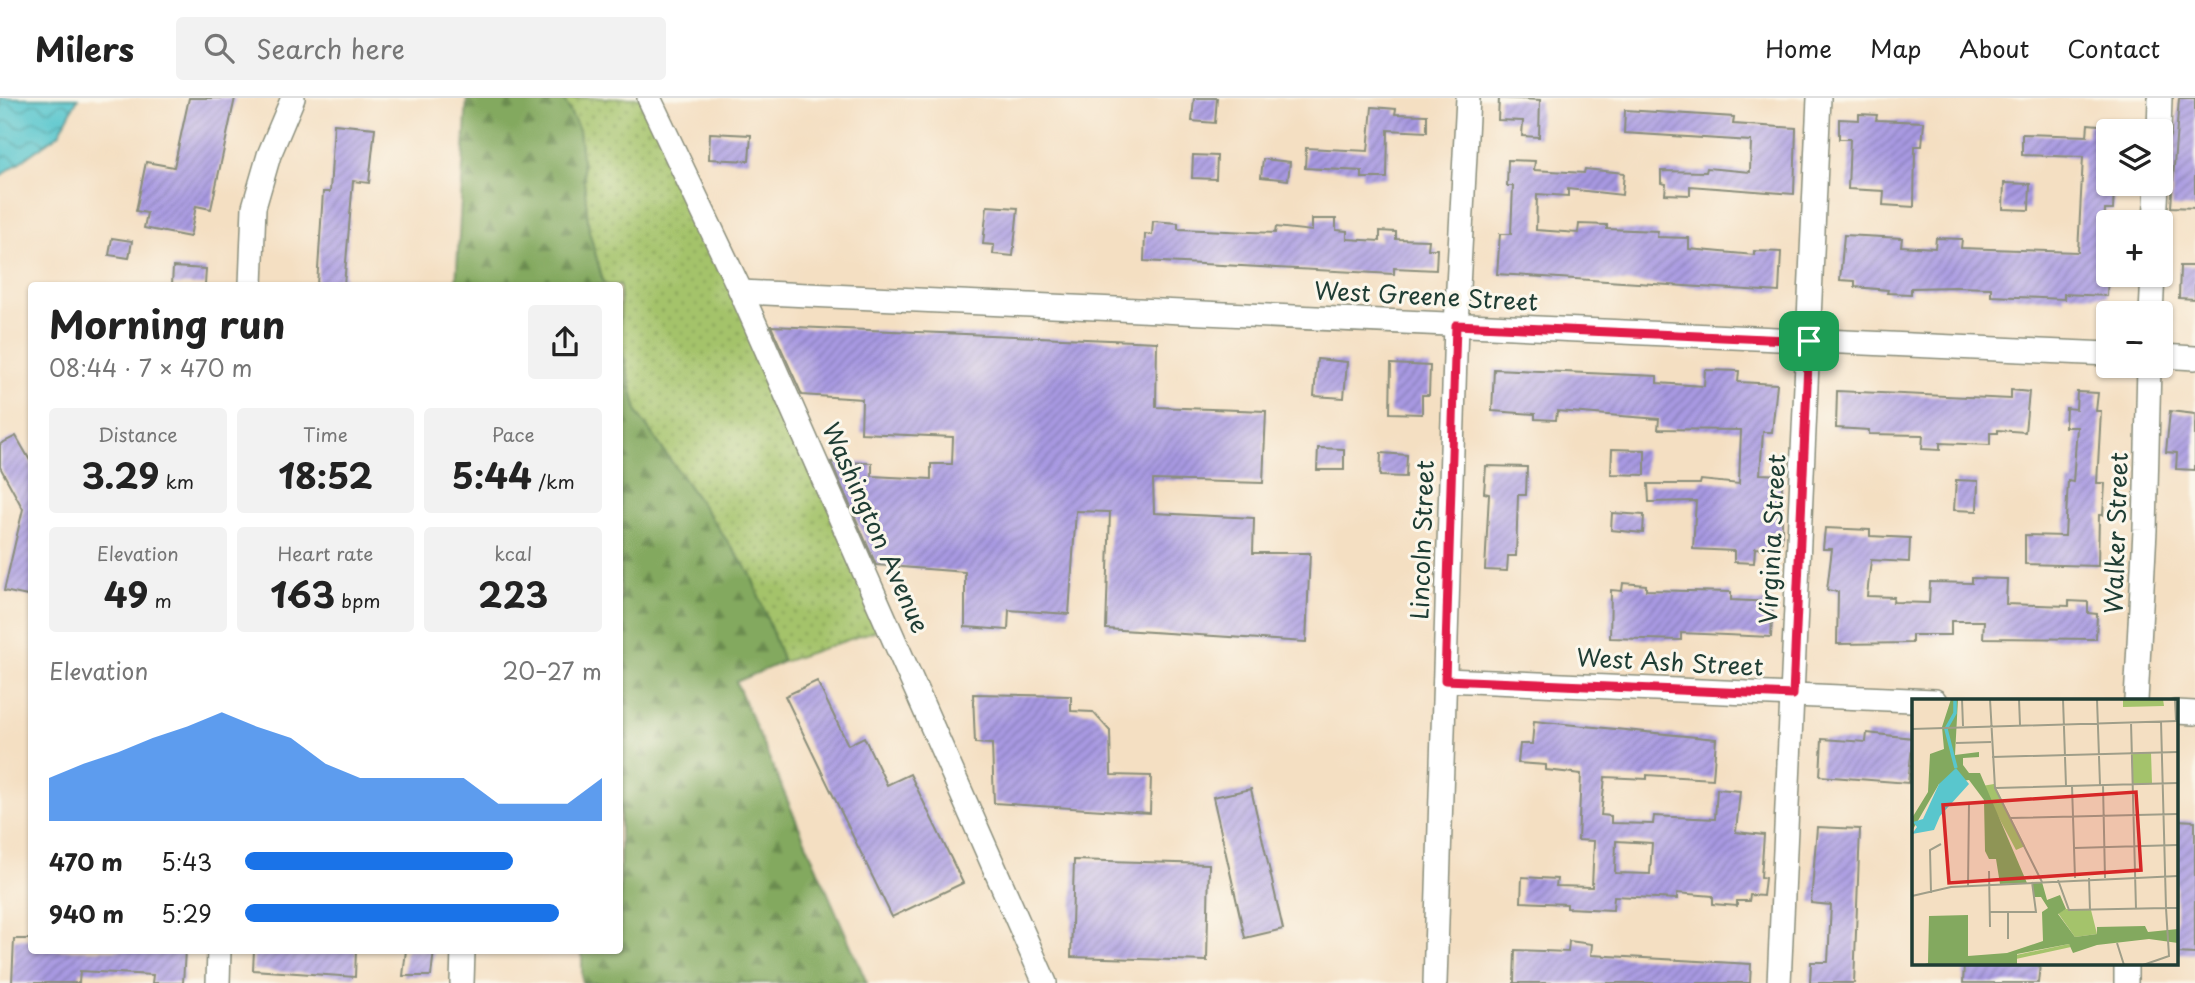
<!DOCTYPE html>
<meta charset="utf-8">
<style>
:root{--surface:#fff;--page:#f2f2f2;--text:#222;--muted:#767676;--line:#e0e0e0;--accent:#1a73e8}
body{margin:0;font-family:"Playpen Sans",sans-serif;background:var(--page);color:var(--text);height:100vh;display:flex;flex-direction:column;font-size:26px;white-space:nowrap}
*{box-sizing:border-box;margin:0}
p{font-size:23px;color:var(--muted)}
.icon{flex:none;width:38px;height:38px;fill:none;stroke:currentColor;stroke-width:2;stroke-linecap:round;stroke-linejoin:round}
.map{position:relative;flex:1;overflow:hidden}
.side{position:absolute;left:28px;top:184px;width:595px;height:672px;display:flex;flex-direction:column;background:var(--surface);border-radius:7px;box-shadow:0 2px 5px #0004}
.side>*{flex:none}
.buttons{position:absolute;left:2096px;top:21px;display:grid;gap:14px}
.buttons a{display:grid;place-items:center;width:77px;height:77px;border-radius:7px;background:var(--surface);box-shadow:0 2px 5px #0004;font-size:35px}
.pin{position:absolute;display:grid;place-items:center;width:60px;height:60px;color:#fff;margin:-30px;border-radius:14px;box-shadow:0 4px 10px #0006}
.round{display:grid;place-items:center;flex:none;width:74px;height:74px;border-radius:7px;background:var(--page)}
.headline{display:flex;align-items:center;justify-content:space-between;height:119px;padding:0 21px}
h1{font-size:38px;font-weight:700;line-height:52px}
.metrics{display:grid;grid-template-columns:repeat(3,1fr);gap:10px;height:119px;padding:7px 21px}
.metrics div{display:grid;align-content:center;border-radius:7px;background:var(--page);text-align:center}
.metrics b{font-size:35px;font-weight:700}
.metrics small{font-size:19px;font-weight:400}
.metrics p{font-size:19px}
.chart{height:196px;padding:14px 21px}
.chart p{display:flex;justify-content:space-between}
.chart svg{width:100%;height:126px;margin-top:7px;fill:var(--accent);opacity:.7}
ul{padding:0 21px;list-style:none;font-size:23px}
li{display:grid;grid-template-columns:112px 84px 1fr;align-items:center;height:52px}
li i{height:18px;border-radius:9px;background:var(--accent)}
header{display:flex;align-items:center;gap:42px;box-sizing:border-box;height:98px;padding:0 35px;background:var(--surface);border-bottom:2px solid var(--line)}
header strong{font-size:33px}
nav{display:flex;gap:38px;margin-inline-start:auto;font-size:24px}
.search{width:490px;height:63px;background:var(--page);display:flex;align-items:center;gap:18px;box-sizing:border-box;padding:0 24px;border-radius:7px;color:var(--muted);font-size:26px}
.map>svg:first-child{display:block}
</style>
<header>
<strong>Milers</strong>
<div class="search"><svg class="icon" aria-label="search" viewBox="0 0 24 24"><circle cx="10" cy="10" r="6"/><path d="M15 15l6 6"/></svg>Search here</div>
<nav><a>Home</a><a>Map</a><a>About</a><a>Contact</a></nav>
</header>
<div class="map">
<svg width="2195" height="885" viewBox="0 0 2195 885">
<defs>
<pattern id="grass-dots" width="8" height="8" patternUnits="userSpaceOnUse" patternTransform="scale(1.75)"><rect width="8" height="8" fill="#a4c36b"/><path d="M2 2h.1M6 6h.1" fill="none" stroke="#85a059" stroke-width="1.8" stroke-linecap="round"/></pattern>
<pattern id="forest-firs" width="22" height="20" patternUnits="userSpaceOnUse" patternTransform="scale(1.75)"><rect width="22" height="20" fill="#83a95f"/><path d="M5 1l3.5 6h-7zM16 11l3.5 6h-7z" fill="#6b8b4f"/></pattern>
<pattern id="water-waves" width="16" height="10" patternUnits="userSpaceOnUse" patternTransform="scale(1.75)"><rect width="16" height="10" fill="#59c6cd"/><path d="M0 5q4-4 8 0t8 0" fill="none" stroke="#49a2a7"/></pattern>
<pattern id="building-hatch" width="6" height="6" patternUnits="userSpaceOnUse" patternTransform="scale(1.75)"><rect width="6" height="6" fill="#a899e2"/><path d="M-1 1l2-2M0 6l6-6M5 7l2-2" fill="none" stroke="#887eb8"/></pattern>
</defs>
<rect width="100%" height="100%" fill="#fbf7ec"/>
<filter id="ink" filterUnits="userSpaceOnUse"><feTurbulence type="fractalNoise" baseFrequency=".0143" numOctaves="2"/><feDisplacementMap in="SourceGraphic" scale="14" xChannelSelector="R" yChannelSelector="G"/><feConvolveMatrix kernelMatrix="1 2 1 2 8 2 1 2 1" color-interpolation-filters="sRGB"/></filter>
<filter id="wash" filterUnits="userSpaceOnUse"><feTurbulence type="fractalNoise" baseFrequency=".00686" numOctaves="4" result="noise"/><feDisplacementMap in="SourceGraphic" scale="28" xChannelSelector="R" yChannelSelector="G"/><feGaussianBlur stdDeviation="1.57" result="paint"/><feColorMatrix in="noise" values="0 0 0 0 0 0 0 0 0 0 0 0 0 0 0 0 0 1.4 0 .05"/><feComposite in="paint" operator="in"/></filter>
<g filter="url(#wash)">
<rect width="100%" height="100%" fill="#f4dfc2"/>
<path fill="url(#grass-dots)" stroke="#628050" stroke-width="2" d="M563,0h86l240,528 -106,36 -32,-87 -113,-161 -18,-70v-59h-16l-15,-54 -10,-101z"/>
<g fill="url(#forest-firs)" stroke="#51734a" stroke-width="2">
<path d="M467,0h96l16,32 10,101 15,54h-148z"/>
<path d="M620,246l18,70 113,161 32,87 -47,20 131,301h-285v-33h38z"/>
</g>
<path fill="url(#water-waves)" stroke="#3c8280" stroke-width="2" d="M0,0h78l-19,36 -59,42z"/>
<g id="blocks">
<g fill="url(#building-hatch)" fill-rule="evenodd">
<path d="M189,0h46l-24,111 -15,-3 -6,31 -46,-9 3,-15 -11,-2 10,-49 28,5z"/>
<path d="M1194,0h23l-2,25 -23,-2z"/>
<path d="M1499,0l41,2 -1,37 -17,-1 1,-15 -25,-1z"/>
<path d="M2179,0h16v110l-24,-1z"/>
<path d="M1372,9l24,2 -1,5 32,1v17l-39,-2 -1,48h-25v-7l-57,-3 1,-20 62,3z"/>
<path d="M1625,12l109,7 -1,7 63,4 -2,66 -104,-8v9l-25,-1 1,-10 -5,-1v-12l45,1 1,-4 43,4 1,-31 -127,-8z"/>
<path d="M1859,16l18,1 -1,5 48,2 -2,24h-7l-1,61 -31,-2 1,-14 -36,-2 2,-50h-11v-20l20,1z"/>
<path d="M334,26l41,4 -6,55 -16,-2 -9,104h-27l6,-93h7z"/>
<path d="M2088,26l21,2v62h5l-1,22h-8l-2,38 6,1 -2,47 -43,-2v5l-73,-3v-8l-36,-1 -44,1v6l-24,-1 1,-3 -33,-3v-6l-15,-1 4,-45 58,3 -1,8 34,2 1,-10 26,1 -1,9 117,4 5,-95 -61,-2v-21l65,2z"/>
<path d="M710,35l41,2 -2,26 -40,-2z"/>
<path d="M1193,57l24,1 -1,23 -24,-1z"/>
<path d="M1263,61l27,3 -2,18 -27,-3z"/>
<path d="M1508,62l27,1 -1,9 50,3 1,-4 39,4 -2,22 -54,-6v7l-31,-2 -1,36 42,3 1,-9 28,1v4l51,2 -1,6 32,1v11l65,6v-4l27,1 -2,40 -282,-18 3,-40h11l2,-48h-6z"/>
<path d="M2004,85l26,1 -1,26 -26,-1z"/>
<path d="M987,108l31,2 -5,48 -20,-2 1,-9 -11,-1z"/>
<path d="M1312,121h24v11l11,1v8l33,2v-10l16,1v7l33,1 -1,9h9l-1,21 -42,-2v6l-250,-13 1,-27 7,1 1,-14 25,2v6l97,4 1,-6 36,4z"/>
<path d="M112,140l20,3 -3,17 -20,-3z"/>
<path d="M2180,168h15v33l-16,-1z"/>
<path d="M173,169l33,2 -1,16h-33z"/>
<path d="M771,228l386,16 -1,65 110,4 -3,72 -110,-3 1,33 100,5 -1,35h57l-4,89 -200,-13 4,-117 -34,-1 -7,103 -60,-4 -1,20 -43,-3v-55l-89,-7 -45,-103 41,1v13l59,3v-15h21l1,-27 -92,-4 1,-34 -60,-4z"/>
<path d="M1317,261l30,3 -3,36 -30,-2z"/>
<path d="M1391,266l39,2 -1,29h-7v19l-32,-1z"/>
<path d="M1494,271l163,7v7l47,3 1,-16 34,1 -1,11 39,2 -5,48h-9l-3,42 22,1v67h-11v7l-16,-1 -1,15 -20,-1v-11l-41,-2 3,-48 -47,1 -1,-18h52l1,-4 38,4 2,-54 -83,-1 1,-10 -102,-8 -1,9 -21,-1v-5l-43,-3z"/>
<path d="M2011,292l18,2 -4,40 -27,-2v3h-8v12l-50,-2v7l-18,-1 1,-14 -54,-1v-4l-33,-2 1,-37 174,8z"/>
<path d="M2077,294l21,1 -2,18h5l-4,72h8l-2,32h-4l-1,51 -73,-2v-29l40,1 3,-55 5,1 4,-55h-12l1,-19 10,1z"/>
<path d="M2170,313l25,3v56l-19,-1 1,-16 -11,-1z"/>
<path d="M16,338l16,28v133l-28,-6 19,-82 -23,-42v-23z"/>
<path d="M1318,350l26,1v21h-27z"/>
<path d="M1612,351l33,1v25l-34,-1z"/>
<path d="M1381,355l26,2 -1,22 -26,-1z"/>
<path d="M1486,368l41,1 -1,28h-8l-2,61h-8l-1,15 -22,-1 4,-76 -5,-1z"/>
<path d="M1956,382l22,1 -1,30 -23,-1z"/>
<path d="M1612,415l32,2 -1,18 -32,-3z"/>
<path d="M1825,430l45,2v6l40,2 -1,24 -38,-2 -4,36 27,1 -1,5 36,1 1,-21 42,1v-5l35,1 -1,25 63,2v-5l19,1v11l9,1 -1,25 -113,-1 1,-17h-33v14h-39v8l-75,1 1,-52 -11,-2 5,-41h-9z"/>
<path d="M1623,485l23,2v5l85,2v8l42,2 -2,35 -90,-4v7l-71,-2 1,-48 11,1z"/>
<path d="M817,583l31,64 16,-8 23,48 23,-11 53,109 -71,34 -107,-221z"/>
<path d="M973,596l98,2v15l22,1 17,19 1,44 40,1 -1,37 -156,-10 -2,-59 -17,-1z"/>
<path d="M1534,623l182,18 -3,40 -66,-4v4l-42,-2 -4,38 10,1v7l42,1 1,-8 61,3 2,-30 23,2 -4,41 28,3 -3,42 4,1 -2,18 -13,-1 -1,6h-12v5l-24,-2v-8l-36,-3v6l-63,-3 -1,14 -46,-2v-4l-46,-2 1,-25 35,2 -1,7 36,1 2,-46 -16,-1 3,-66 -35,-4v-5l-28,-2 2,-19h12zM1616,743l36,2 -2,31 -35,-1z"/>
<path d="M1867,635l46,5 -5,45 -88,-7 2,-37 44,3z"/>
<path d="M1251,691l32,140 -38,9 -32,-141z"/>
<path d="M2176,722l19,1v133l-19,-1z"/>
<path d="M1817,729l43,2 -6,154h-44l1,-21h17l3,-57 -20,-2z"/>
<path d="M1074,762l135,4 -2,97 -136,-4z"/>
<path d="M14,841h18v11h153l-2,33h-31l1,-8 -73,-4 -1,12h-67z"/>
<path d="M1569,843l23,3 -1,11 160,9 -1,19h-236l1,-33 53,2z"/>
<path d="M254,852h102l-1,27 -102,-7z"/>
<path d="M406,852h28l-3,26h-28z"/>
<path d="M1964,866h76l-2,19h-75z"/>
</g>
</g>
</g>
<g filter="url(#ink)">
<use href="#blocks" fill-opacity="0" stroke="#8a8e7b" stroke-width="2"/>
<g fill="none" stroke-linecap="round" stroke-linejoin="round">
<g stroke="#8a8e7b" stroke-width="26">
<g id="minor">
<path d="M649,0l92,194 304,691"/>
<path d="M2159,33l1,-33"/>
<path d="M2155,124l2,-38"/>
<path d="M251,187l3,-78 15,-52 24,-57"/>
<path d="M741,194l1368,62"/>
<path d="M2151,215l2,-38"/>
<path d="M2161,258l34,2"/>
<path d="M1445,582l490,21"/>
<path d="M2136,603l9,-171 4,-164"/>
<path d="M2176,614l19,1"/>
<path d="M218,885l1,-33"/>
<path d="M462,885l1,-33"/>
<path d="M1435,885l21,-658 12,-227"/>
<path d="M1779,885l40,-885"/>
<path d="M2126,885v-19"/>
</g>
</g>
<use href="#minor" stroke="#fff" stroke-width="23"/>
</g>
</g>
<g fill="none" stroke-linecap="round" stroke-linejoin="round" filter="url(#ink)">
<g stroke="#fff" stroke-width="14">
<path id="route" d="M1456,227l353,16 -16,354 -348,-15z"/>
</g>
<use href="#route" stroke="#e11d48" stroke-width="9"/>
</g>
<g text-anchor="middle" stroke-width="6" stroke-linejoin="round" paint-order="stroke">
<g font-size="24" fill="#1f3d34" stroke="#fbf7ec">
<text transform="translate(1426 199) rotate(3)" y="8">West Greene Street</text>
<text transform="translate(875 430) rotate(66)" y="8">Washington Avenue</text>
<text transform="translate(2117 435) rotate(-88)" y="8">Walker Street</text>
<text transform="translate(1773 441) rotate(-87)" y="8">Virginia Street</text>
<text transform="translate(1423 442) rotate(-88)" y="8">Lincoln Street</text>
<text transform="translate(1670 565) rotate(3)" y="8">West Ash Street</text>
</g>
</g>
<g transform="translate(1912 601)">
<rect width="266" height="266" fill="#f4dfc2"/>
<path d="M211,0h40l1,7 -41,1zM239,53l1,32 -19,1 -2,-32zM82,85l31,62 -9,4 -34,-64zM154,210l25,1 6,24 -22,3 -17,-24zM157,245l2,3 -55,12v-4z" fill="#a4c36b"/>
<path d="M39,0h7l-3,56 24,-3v5l-16,1v7l6,8h11l47,110 -27,1 -4,-25h-7l-4,-8 -1,-51 -15,-20 -30,4 -27,47v-13l16,-26 2,-38 14,-5 -2,-22zM120,183h10l5,18 13,-5 6,14 -8,5 17,23 22,-3v-7l48,-1 3,6 30,-3v14l-29,-4 -52,6 -24,8 -4,-9 -52,10v11h-95l6,-2 1,-47 39,-1v41l39,-3 36,-12 -1,-29 6,-4 -7,-11h-7z" fill="#83a95f"/>
<path d="M44,69l13,16 -29,32 -6,14 -22,4 5,-7 -4,-5 10,-3 16,-35z" fill="#59c6cd"/>
<path fill="none" stroke="#59c6cd" stroke-width="3.5" d="M43,0v14l-9,16 10,39"/>
<path fill="none" stroke="#9f9e89" stroke-width="2" d="M50,0l1,27M78,0l5,89 47,94M107,0l1,26M151,0l3,87M185,0l3,86M263,0l1,22M219,23l5,187M0,30l266,-8M44,44l35,-1M80,58l186,-5M191,86l2,93M160,87l3,92M83,89l183,-5M98,119l168,-4M162,149l104,-3M77,172l1,56M177,179l1,32M146,181l11,30 97,-2 -5,-187M56,187l1,-83M19,194l-1,-43 11,-6M0,197l39,-9 227,-11M78,213h46l-4,-30M96,213v27M205,244l7,22M231,266l26,-9 -3,-48h12"/>
<path fill="#d62828" fill-opacity="0.15" stroke="#d62828" stroke-width="3.5" d="M224,93l5,78 -192,13 -6,-78z"/>
<rect width="266" height="266" fill="none" stroke="#1f3d34" stroke-width="3.5"/>
</g>
</svg>
<div class="buttons">
<a><svg class="icon" aria-label="layers" viewBox="0 0 24 24"><path d="M12 4l9 5-9 5-9-5zM3 14l9 5 9-5"/></svg></a>
<a>+</a>
<a>−</a>
</div>
<div class="pin" style="left:1809px;top:243px;background:#1e9e55"><svg class="icon" aria-label="arrive" viewBox="0 0 24 24"><path d="M6 21V4h12l-3 4 3 4H6"/></svg></div>
<section class="side">
<div class="headline"><div><h1>Morning run</h1><p>08:44 · 7 × 470 m</p></div><a class="round"><svg class="icon" aria-label="share" viewBox="0 0 24 24"><path d="M12 15V3M7 8l5-5 5 5M5 13v7h14v-7"/></svg></a></div>
<div class="metrics">
<div><p>Distance</p><b>3.29<small> km</small></b></div>
<div><p>Time</p><b>18:52</b></div>
<div><p>Pace</p><b>5:44<small> /km</small></b></div>
</div>
<div class="metrics">
<div><p>Elevation</p><b>49<small> m</small></b></div>
<div><p>Heart rate</p><b>163<small> bpm</small></b></div>
<div><p>kcal</p><b>223</b></div>
</div>
<div class="chart"><p><span>Elevation</span>20–27 m</p>
<svg viewBox="0 0 160 44" preserveAspectRatio="none"><path d="M0 44V29L10 24L20 20L30 15L40 11L50 6L60 11L70 15L80 24L90 29L100 29L110 29L120 29L130 38L140 38L150 38L160 29V44z"/></svg>
</div>
<ul>
<li><b>470 m</b>5:43<i style="width:75%"></i></li>
<li><b>940 m</b>5:29<i style="width:88%"></i></li>
</ul>
</section>
</div>
